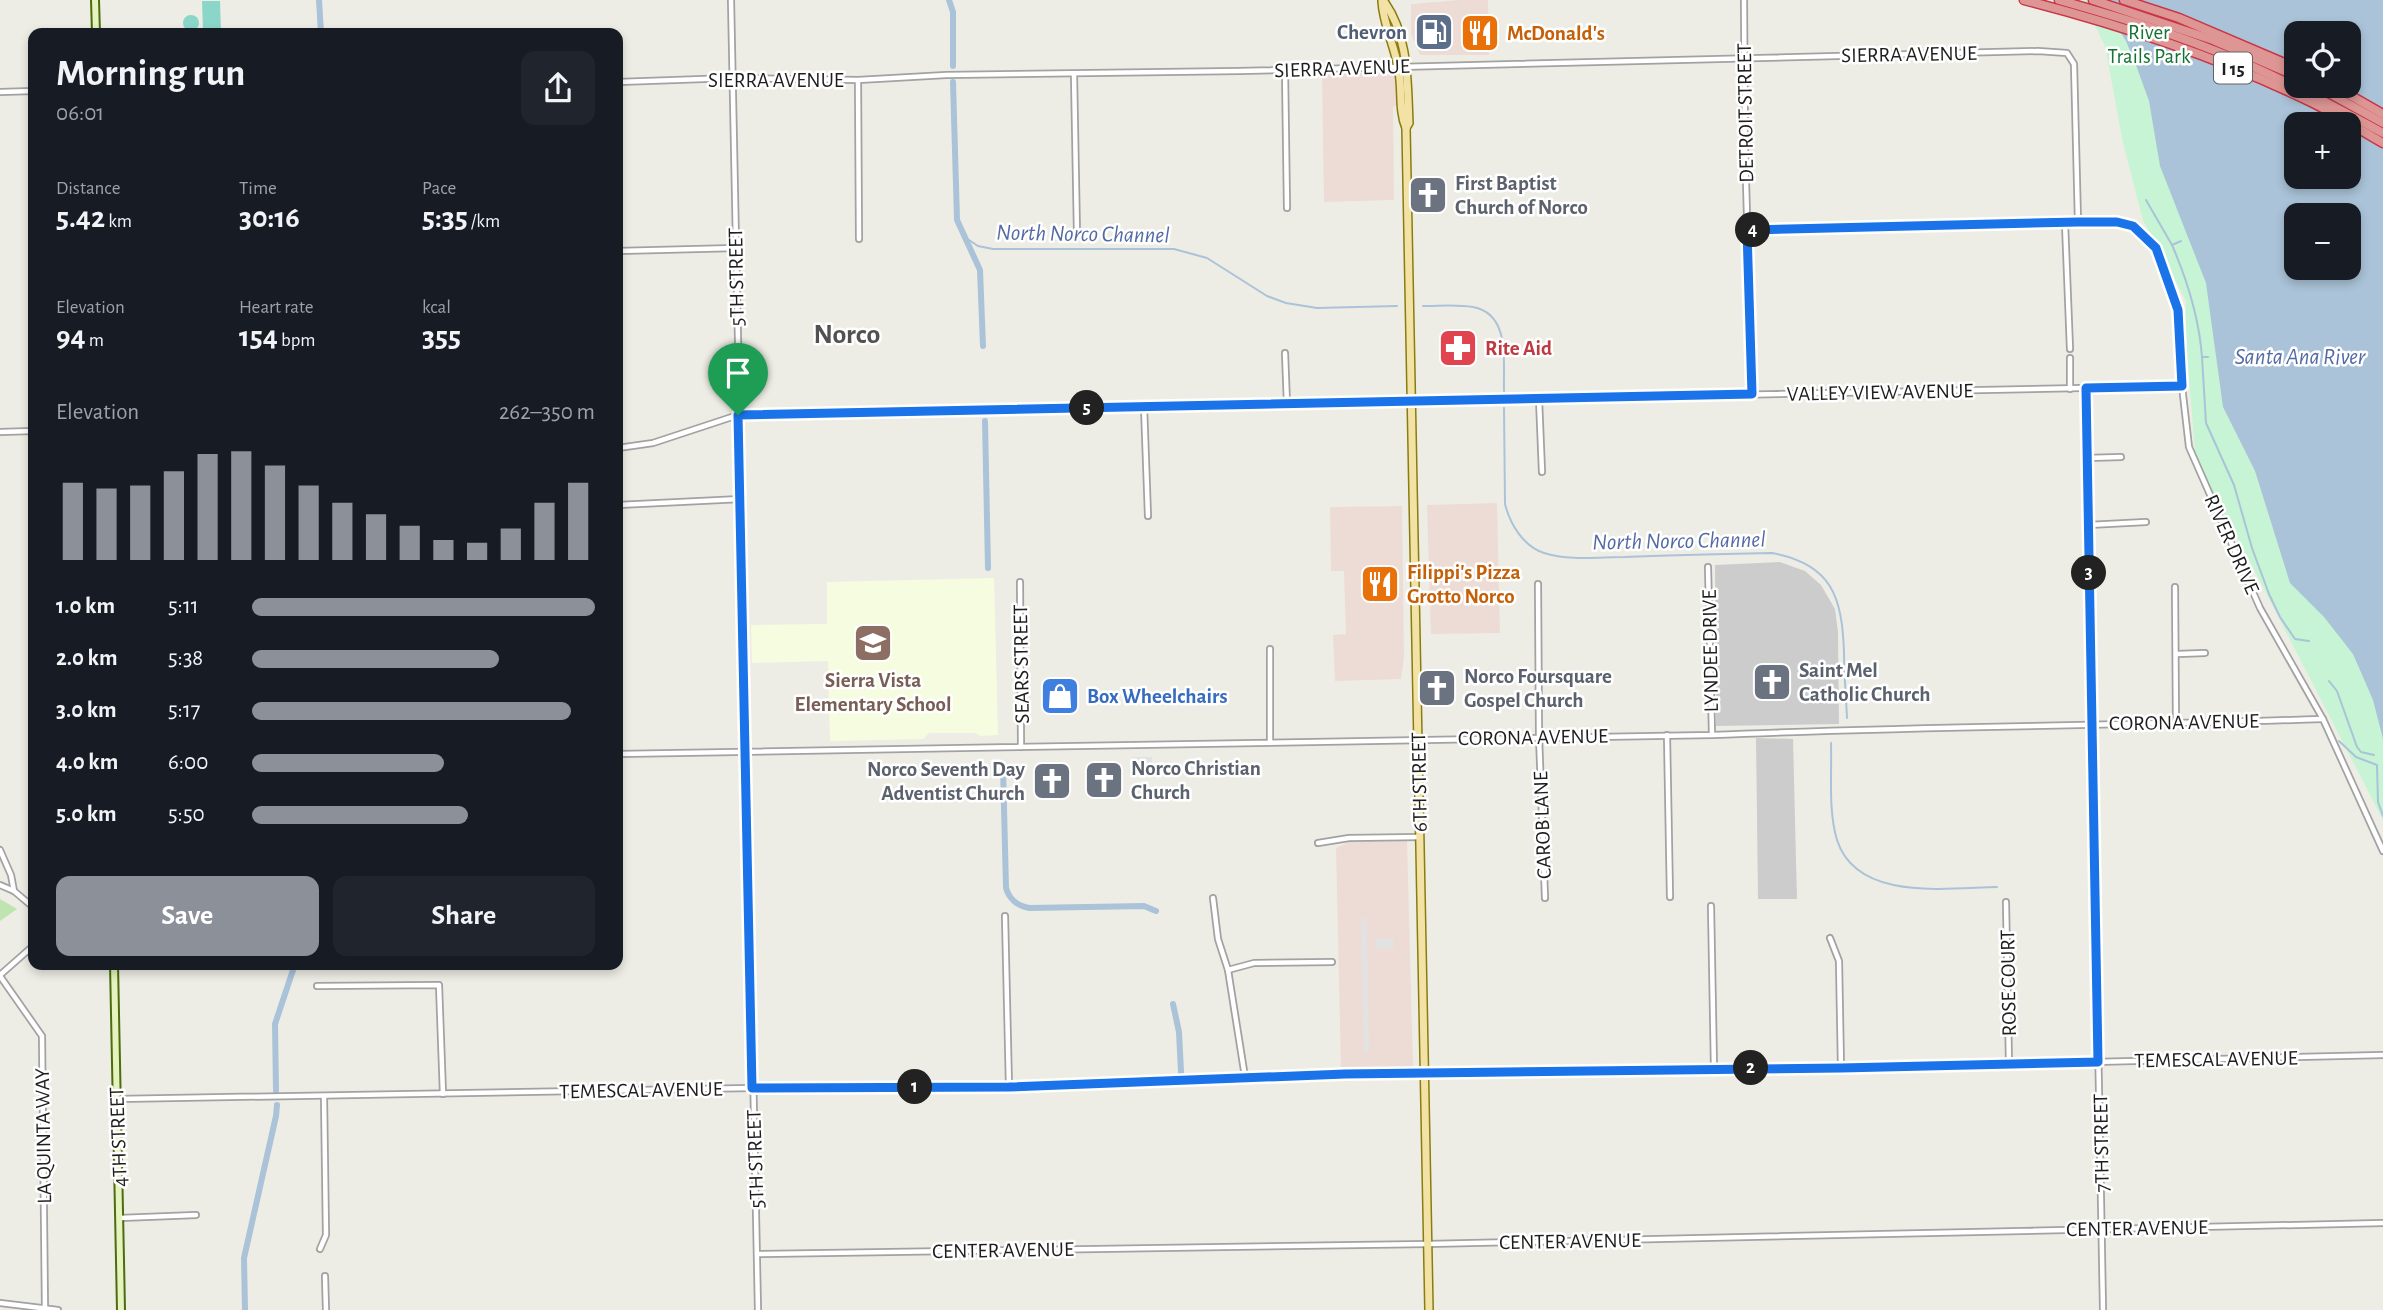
<!DOCTYPE html>
<meta charset="utf-8">
<style>
:root{--surface:#171b24;--page:#20242c;--text:#f1f3f6;--muted:#9ea1a6;--accent:#8c9099}
body{margin:0;font-family:"Alegreya Sans",sans-serif;background:var(--page);color:var(--text);height:100vh;display:flex;flex-direction:column;font-size:26px;white-space:nowrap}
*{box-sizing:border-box;margin:0}
p{font-size:23px;color:var(--muted)}
.icon{flex:none;width:38px;height:38px;fill:none;stroke:currentColor;stroke-width:2;stroke-linecap:round;stroke-linejoin:round}
.map{position:relative;flex:1;overflow:hidden}
.panel{position:absolute;left:28px;top:28px;width:595px;height:942px;display:flex;flex-direction:column;background:var(--surface);border-radius:14px;box-shadow:0 4px 10px #0003}
.panel>*{flex:none}
.controls{position:absolute;left:2284px;top:21px;display:grid;gap:14px}
.controls a{display:grid;place-items:center;width:77px;height:77px;border-radius:14px;background:var(--surface);box-shadow:0 4px 10px #0003;font-size:35px}
.pin{position:absolute;display:grid;place-items:center;width:60px;height:60px;color:#fff;margin:-72px -30px;border-radius:50% 50% 50% 0;rotate:-45deg;box-shadow:0 0 7px #0007}
.pin .icon{rotate:45deg}
.km{position:absolute;width:35px;height:35px;margin:-18px;border-radius:50%;background:#222;color:#fff;font-size:19px;line-height:35px;text-align:center}
.round{display:grid;place-items:center;flex:none;width:74px;height:74px;border-radius:14px;background:var(--page)}
.summary{display:flex;align-items:center;justify-content:space-between;height:119px;padding:0 28px}
h1{font-size:38px;font-weight:700;line-height:52px}
.metrics{display:grid;grid-template-columns:repeat(3,1fr);gap:10px;height:119px;padding:7px 28px}
.metrics div{display:grid;align-content:center}
.metrics b{font-size:30px;font-weight:700}
.metrics small{font-size:19px;font-weight:400}
.metrics p{font-size:19px}
.chart{height:196px;padding:14px 28px}
.chart p{display:flex;justify-content:space-between}
.chart svg{width:100%;height:126px;margin-top:7px;stroke:var(--accent);stroke-width:6}
.action{display:flex;gap:14px;margin-top:auto;padding:14px 28px}
.action a{flex:1;height:80px;border-radius:14px;background:var(--accent);color:#fff;font-size:28px;font-weight:700;line-height:80px;text-align:center}
.action a+a{background:var(--page);color:var(--text)}
ul{padding:0 28px;list-style:none;font-size:23px}
li{display:grid;grid-template-columns:112px 84px 1fr;align-items:center;height:52px}
li i{height:18px;border-radius:9px;background:var(--accent)}
.map>svg:first-child{display:block}
</style>
<div class="map">
<svg width="2383" height="1310" viewBox="0 0 2383 1310">
<rect width="100%" height="100%" fill="#eeede5"/>
<g fill="#eddcd6">
<path d="M1460,0h28l1,55h-69l-9,-21v-30z"/>
<path d="M1391,71l4,5 3,29 -5,2 1,93 -70,2 -2,-128z"/>
<path d="M1497,503l3,130 -69,1 -4,-129z"/>
<path d="M1402,506l2,151 -3,22 -66,2 -2,-46 13,-1 -2,-63h-13l-1,-64z"/>
<path d="M1407,841l6,226 -72,2 -5,-221 13,-6z"/>
</g>
<path fill="#f6fce0" d="M994,578l4,157 -17,1 -6,-3h-46l-6,6 -93,2 -2,-80 -76,2 -1,-38 76,-1v-42z"/>
<g fill="#ccc">
<path d="M1780,562l25,9 16,14 14,24 3,23 1,92 -123,2 -1,-161z"/>
<path d="M1756,738l37,1 4,160h-39z"/>
</g>
<path fill="#bee4b0" d="M0,899l17,10 -17,12z"/>
<path fill="#c6f4d4" d="M2083,0h108l192,710v110l-147,-285 -40,-71 -11,-135 1,-28 -43,-81 -20,-77 -18,-97z"/>
<g fill="#8ad6c9">
<path d="M202,1h18l1,31 -18,1z"/>
<circle cx="191" cy="23" r="8"/>
</g>
<g fill="#e2e2e2">
<path d="M1132,757h20l-1,15 -22,1z"/>
<path d="M1361,918h5l3,134h-5z"/>
<path d="M1375,939h19v9l-19,1z"/>
</g>
<path fill="#aac3d8" fill-rule="evenodd" d="M2101,0h282v739l-10,-39 -20,-46 -29,-37 -34,-34 -35,-112 -32,-64 -17,-124 -46,-117 -11,-65 -12,-33 -11,-27zM2296,33h52v53h-52zM2296,124h52v53h-52zM2296,215h52v53h-52z"/>
<g fill="none" stroke-linecap="round" stroke-linejoin="round">
<g stroke="#aac3d8" stroke-width="2">
<path d="M2146,200l26,45 9,-4"/>
<path d="M966,238l12,8 15,3h181l33,9 60,38 19,7 31,5 80,-2"/>
<path d="M2172,245c16,37 27,72 30,112"/>
<path d="M1423,306c16,0 34,-2 50,1 38,7 30,55 31,84"/>
<path d="M2208,357h-6l4,66 28,62 18,63 17,46 11,23 15,22 14,2"/>
<path d="M1504,408l1,96c5,20 18,42 39,49 25,8 55,4 81,4 49,-2 98,-3 147,-4 60,11 70,44 72,99 0,22 2,44 3,66"/>
<path d="M2329,681l8,10 20,56 4,5 13,3"/>
<path d="M2339,741l17,16 21,8 1,37 5,14"/>
<path d="M1831,743c1,31 -3,67 6,97 20,62 110,48 160,47"/>
</g>
<g stroke="#aac3d8" stroke-width="6">
<path d="M319,0l2,33"/>
<path d="M949,0l4,12v54"/>
<path d="M953,82l4,138 23,50 3,76"/>
<path d="M985,421l3,147"/>
<path d="M1003,767l3,121c3,11 12,18 23,20l115,-2 12,5"/>
<path d="M1173,1004l6,28 2,40"/>
<path d="M276,1091l-1,-67 20,-60"/>
<path d="M245,1310l-1,-52 32,-142 1,-11"/>
</g>
<g stroke="#a2a2a2" stroke-width="8">
<g id="street">
<path d="M731,0l27,1310"/>
<path d="M1744,0l1,145 7,249"/>
<path d="M1285,70l2,138"/>
<path d="M1074,74l3,160"/>
<path d="M858,80l1,159"/>
<path d="M618,82l114,-4 126,2 88,-5 293,-4 799,-20 29,2 7,11 4,158"/>
<path d="M0,92l33,-1"/>
<path d="M2065,223l5,126"/>
<path d="M1747,230l370,-8 16,4 23,22 22,62 4,76 7,61 71,161 63,111 60,132"/>
<path d="M618,251l118,-3"/>
<path d="M1285,353l2,51"/>
<path d="M2070,358v31"/>
<path d="M2086,388c4,308 12,615 17,922"/>
<path d="M1539,399l3,73"/>
<path d="M1144,406l4,110"/>
<path d="M0,432l33,-1"/>
<path d="M618,448l35,-5 85,-28 1444,-29"/>
<path d="M2087,458l34,-1"/>
<path d="M618,505l123,-6"/>
<path d="M2088,525l58,-3"/>
<path d="M1708,567l4,168"/>
<path d="M1020,582l1,165"/>
<path d="M1538,584l1,152 6,162"/>
<path d="M2175,587l1,137"/>
<path d="M1270,649v92"/>
<path d="M2177,654l28,-1"/>
<path d="M1667,735l3,162"/>
<path d="M618,754l1094,-19c204,-9 407,-9 611,-16"/>
<path d="M1318,843l31,-5 71,-1"/>
<path d="M0,850l11,25 3,16"/>
<path d="M0,885l14,6 19,16"/>
<path d="M1213,898l5,41 10,31 17,107"/>
<path d="M2006,902l3,162"/>
<path d="M1711,906l3,162"/>
<path d="M1005,916l4,171"/>
<path d="M1830,938l9,23 2,107"/>
<path d="M1228,970l26,-7 78,-1"/>
<path d="M0,975l33,-29"/>
<path d="M0,976l42,60 3,273"/>
<path d="M317,986l122,-1 4,109"/>
<path d="M117,1099l635,-11 257,-1 335,-13 497,-6 542,-13"/>
<path d="M120,1218l76,-3"/>
<path d="M320,1249l6,-14 -2,-139"/>
<path d="M757,1254l671,-10 955,-21"/>
<path d="M325,1276l1,34"/>
<path d="M0,1303l58,7"/>
</g>
</g>
<g stroke="#4d6b0f" stroke-width="10">
<g id="secondary">
<path d="M95,0l1,33"/>
<path d="M114,964l7,346"/>
</g>
</g>
<g stroke="#8a7c0e" stroke-width="10">
<g id="primary">
<path d="M1383,0c26,35 24,81 26,123l-3,5 23,1182"/>
<path d="M1382,1c1,23 12,43 16,66 5,20 0,42 8,61"/>
</g>
</g>
<g stroke="#ca3547" stroke-width="11">
<g id="highway">
<path d="M2024,0c98,25 197,58 289,103 24,12 47,27 70,40"/>
<path d="M2059,0c52,15 104,30 154,50 59,23 115,53 170,83"/>
<path d="M2093,0l120,40 83,36"/>
<path d="M2124,0l55,18 117,50"/>
<path d="M2316,86l67,37"/>
<path d="M2334,86l49,28"/>
</g>
</g>
<use href="#street" stroke="#fff" stroke-width="4.5"/>
<use href="#secondary" stroke="#e5f3be" stroke-width="6"/>
<use href="#primary" stroke="#f3e2a5" stroke-width="7"/>
<use href="#highway" stroke="#de9694" stroke-width="8"/>
</g>
<g fill="none" stroke-linecap="round" stroke-linejoin="round">
<g stroke="#fff" stroke-width="14">
<path id="route" d="M2078,222h39l16,4 23,22 22,62 4,76 -96,2 12,674 -257,6 -496,6 -336,13 -257,1 -14,-673 1014,-21 -5,-164z"/>
</g>
<use href="#route" stroke="#1a73e8" stroke-width="9"/>
</g>
<defs>
<g id="fuel-square" transform="scale(2.0125)"><rect x="-9" y="-9" width="18" height="18" rx="4" fill="#5c6f8a" stroke="#fff"/><path d="M-5.5-6h7V0h2V4h1.3V-2.5L3-4.5l.8-.8L6-3V5H2.5V1h-1V6h-7ZM-4.2-4.7v3.2H.2V-4.7Z" fill="#fff"/></g>
<g id="restaurant-square" transform="scale(2.0125)"><rect x="-9" y="-9" width="18" height="18" rx="4" fill="#e8710a" stroke="#fff"/><path d="M-5-6h1v4h1v-4h1v4h1v-4h1v5L-1.5 .5V6h-2V.5L-5-1ZM5-6V6H3V1.5H1.5Q1.5-4 5-6Z" fill="#fff"/></g>
<g id="church-square" transform="scale(2.0125)"><rect x="-9" y="-9" width="18" height="18" rx="4" fill="#6b7280" stroke="#fff"/><path d="M-1.2-6h2.4v3.5h3.3v2.4h-3.3V6h-2.4V-.1h-3.3v-2.4h3.3Z" fill="#fff"/></g>
<g id="pharmacy-square" transform="scale(2.0125)"><rect x="-9" y="-9" width="18" height="18" rx="4" fill="#e0444e" stroke="#fff"/><path d="M-2-6h4v4h4v4h-4v4h-4v-4h-4v-4h4Z" fill="#fff"/></g>
<g id="school-square" transform="scale(2.0125)"><rect x="-9" y="-9" width="18" height="18" rx="4" fill="#8d6e63" stroke="#fff"/><path d="M0-5L7-2L0 1L-7-2ZM-4 1L0 2.5L4 1V4Q0 6-4 4Z" fill="#fff"/></g>
<g id="shop-square" transform="scale(2.0125)"><rect x="-9" y="-9" width="18" height="18" rx="4" fill="#3f7fe0" stroke="#fff"/><path d="M-5-2.5h2.3a2.7 3.5 0 0 1 5.4 0H5L5.5 6h-11ZM-1.5-2.5h3a1.5 2.3 0 0 0-3 0Z" fill="#fff"/></g>
</defs>
<g fill-rule="evenodd">
<use href="#fuel-square" x="1434" y="32"/>
<use href="#restaurant-square" x="1480" y="33"/>
<use href="#church-square" x="1428" y="195"/>
<use href="#pharmacy-square" x="1458" y="348"/>
<use href="#restaurant-square" x="1380" y="584"/>
<use href="#school-square" x="873" y="643"/>
<use href="#church-square" x="1772" y="682"/>
<use href="#church-square" x="1437" y="688"/>
<use href="#shop-square" x="1060" y="696"/>
<use href="#church-square" x="1104" y="780"/>
<use href="#church-square" x="1052" y="781"/>
</g>
<g text-anchor="middle" stroke-width="5" stroke-linejoin="round" paint-order="stroke">
<rect fill="#fff" stroke="#626262" stroke-width="2" x="2214" y="52.5" width="38" height="31" rx="5"/>
<g font-size="19" font-weight="bold" fill="#1e1e1e">
<text x="2233" y="75">I 15</text>
</g>
<g font-size="21" font-weight="bold" fill="#4e5e75" stroke="#fff" text-anchor="end">
<text x="1407" y="39">Chevron</text>
</g>
<g font-size="21" fill="#167232" stroke="#fff">
<text x="2149" y="39">River<tspan x="2149" dy="24">Trails Park</tspan></text>
</g>
<g font-size="21" font-weight="bold" fill="#c56008" stroke="#fff" text-anchor="start">
<text x="1507" y="40">McDonald's</text>
<text x="1407" y="579">Filippi's Pizza<tspan x="1407" dy="24">Grotto Norco</tspan></text>
</g>
<g font-size="21" fill="#1e1e1e" stroke="#fff">
<text transform="translate(1909 54) rotate(-1)" y="7">SIERRA AVENUE</text>
<text transform="translate(1342 68) rotate(-2)" y="7">SIERRA AVENUE</text>
<text x="776" y="87">SIERRA AVENUE</text>
<text transform="translate(1745 113) rotate(-91)" y="7">DETROIT STREET</text>
<text transform="translate(736 277) rotate(-91)" y="7">5TH STREET</text>
<text transform="translate(1880 392) rotate(-1)" y="7">VALLEY VIEW AVENUE</text>
<text transform="translate(2232 544) rotate(66)" y="7">RIVER DRIVE</text>
<text transform="translate(1710 651) rotate(-91)" y="7">LYNDEE DRIVE</text>
<text transform="translate(1021 664) rotate(-91)" y="7">SEARS STREET</text>
<text transform="translate(2184 722) rotate(-1)" y="7">CORONA AVENUE</text>
<text transform="translate(1533 737) rotate(-1)" y="7">CORONA AVENUE</text>
<text transform="translate(1419 782) rotate(-91)" y="7">6TH STREET</text>
<text transform="translate(1542 825) rotate(-92)" y="7">CAROB LANE</text>
<text transform="translate(2008 983) rotate(-91)" y="7">ROSE COURT</text>
<text transform="translate(2216 1059) rotate(-1)" y="7">TEMESCAL AVENUE</text>
<text transform="translate(641 1090) rotate(-1)" y="7">TEMESCAL AVENUE</text>
<text transform="translate(43 1136) rotate(-91)" y="7">LA QUINTA WAY</text>
<text transform="translate(118 1137) rotate(-92)" y="7">4TH STREET</text>
<text transform="translate(2101 1143) rotate(-91)" y="7">7TH STREET</text>
<text transform="translate(755 1159) rotate(-92)" y="7">5TH STREET</text>
<text transform="translate(2137 1228) rotate(-1)" y="7">CENTER AVENUE</text>
<text transform="translate(1570 1241) rotate(-1)" y="7">CENTER AVENUE</text>
<text transform="translate(1003 1250) rotate(-1)" y="7">CENTER AVENUE</text>
</g>
<g font-size="21" font-weight="bold" fill="#5b616d" stroke="#fff" text-anchor="start">
<text x="1455" y="190">First Baptist<tspan x="1455" dy="24">Church of Norco</tspan></text>
<text x="1799" y="677">Saint Mel<tspan x="1799" dy="24">Catholic Church</tspan></text>
<text x="1464" y="683">Norco Foursquare<tspan x="1464" dy="24">Gospel Church</tspan></text>
<text x="1131" y="775">Norco Christian<tspan x="1131" dy="24">Church</tspan></text>
<text x="1025" y="776" text-anchor="end">Norco Seventh Day<tspan x="1025" dy="24">Adventist Church</tspan></text>
</g>
<g font-size="21" font-weight="bold" fill="#be3a42" stroke="#fff" text-anchor="start">
<text x="1485" y="355">Rite Aid</text>
</g>
<g font-size="21" font-weight="bold" fill="#785e54" stroke="#fff">
<text x="873" y="687">Sierra Vista<tspan x="873" dy="24">Elementary School</tspan></text>
</g>
<g font-size="21" font-weight="bold" fill="#366cbe" stroke="#fff" text-anchor="start">
<text x="1087" y="703">Box Wheelchairs</text>
</g>
<g font-size="23" font-style="italic" fill="#536aa5" stroke="#fff">
<text transform="translate(1083 233) rotate(1)" y="8">North Norco Channel</text>
<text x="2300" y="364">Santa Ana River</text>
<text transform="translate(1679 540) rotate(-1)" y="8">North Norco Channel</text>
</g>
<g font-size="28" font-weight="bold" fill="#515151" stroke="#fff">
<text x="847" y="343">Norco</text>
</g>
</g>
</svg>
<div class="controls">
<a><svg class="icon" aria-label="locate" viewBox="0 0 24 24"><circle cx="12" cy="12" r="6"/><path d="M12 2v4M12 18v4M2 12h4M18 12h4"/></svg></a>
<a>+</a>
<a>−</a>
</div>
<div class="pin" style="left:738px;top:415px;background:#1e9e55"><svg class="icon" aria-label="arrive" viewBox="0 0 24 24"><path d="M6 21V4h12l-3 4 3 4H6"/></svg></div>
<b class="km" style="left:915px;top:1087px">1</b>
<b class="km" style="left:1751px;top:1068px">2</b>
<b class="km" style="left:2089px;top:573px">3</b>
<b class="km" style="left:1753px;top:230px">4</b>
<b class="km" style="left:1087px;top:408px">5</b>
<section class="panel">
<div class="summary"><div><h1>Morning run</h1><p>06:01</p></div><a class="round"><svg class="icon" aria-label="share" viewBox="0 0 24 24"><path d="M12 15V3M7 8l5-5 5 5M5 13v7h14v-7"/></svg></a></div>
<div class="metrics">
<div><p>Distance</p><b>5.42<small> km</small></b></div>
<div><p>Time</p><b>30:16</b></div>
<div><p>Pace</p><b>5:35<small> /km</small></b></div>
</div>
<div class="metrics">
<div><p>Elevation</p><b>94<small> m</small></b></div>
<div><p>Heart rate</p><b>154<small> bpm</small></b></div>
<div><p>kcal</p><b>355</b></div>
</div>
<div class="chart"><p><span>Elevation</span>262–350 m</p>
<svg viewBox="0 0 160 44" preserveAspectRatio="none"><path d="M5 44V17M15 44V19M25 44V18M35 44V13M45 44V7M55 44V6M65 44V11M75 44V18M85 44V24M95 44V28M105 44V32M115 44V37M125 44V38M135 44V33M145 44V24M155 44V17"/></svg>
</div>
<ul>
<li><b>1.0 km</b>5:11<i style="width:100%"></i></li>
<li><b>2.0 km</b>5:38<i style="width:72%"></i></li>
<li><b>3.0 km</b>5:17<i style="width:93%"></i></li>
<li><b>4.0 km</b>6:00<i style="width:56%"></i></li>
<li><b>5.0 km</b>5:50<i style="width:63%"></i></li>
</ul>
<div class="action"><a>Save</a><a>Share</a></div>
</section>
</div>
